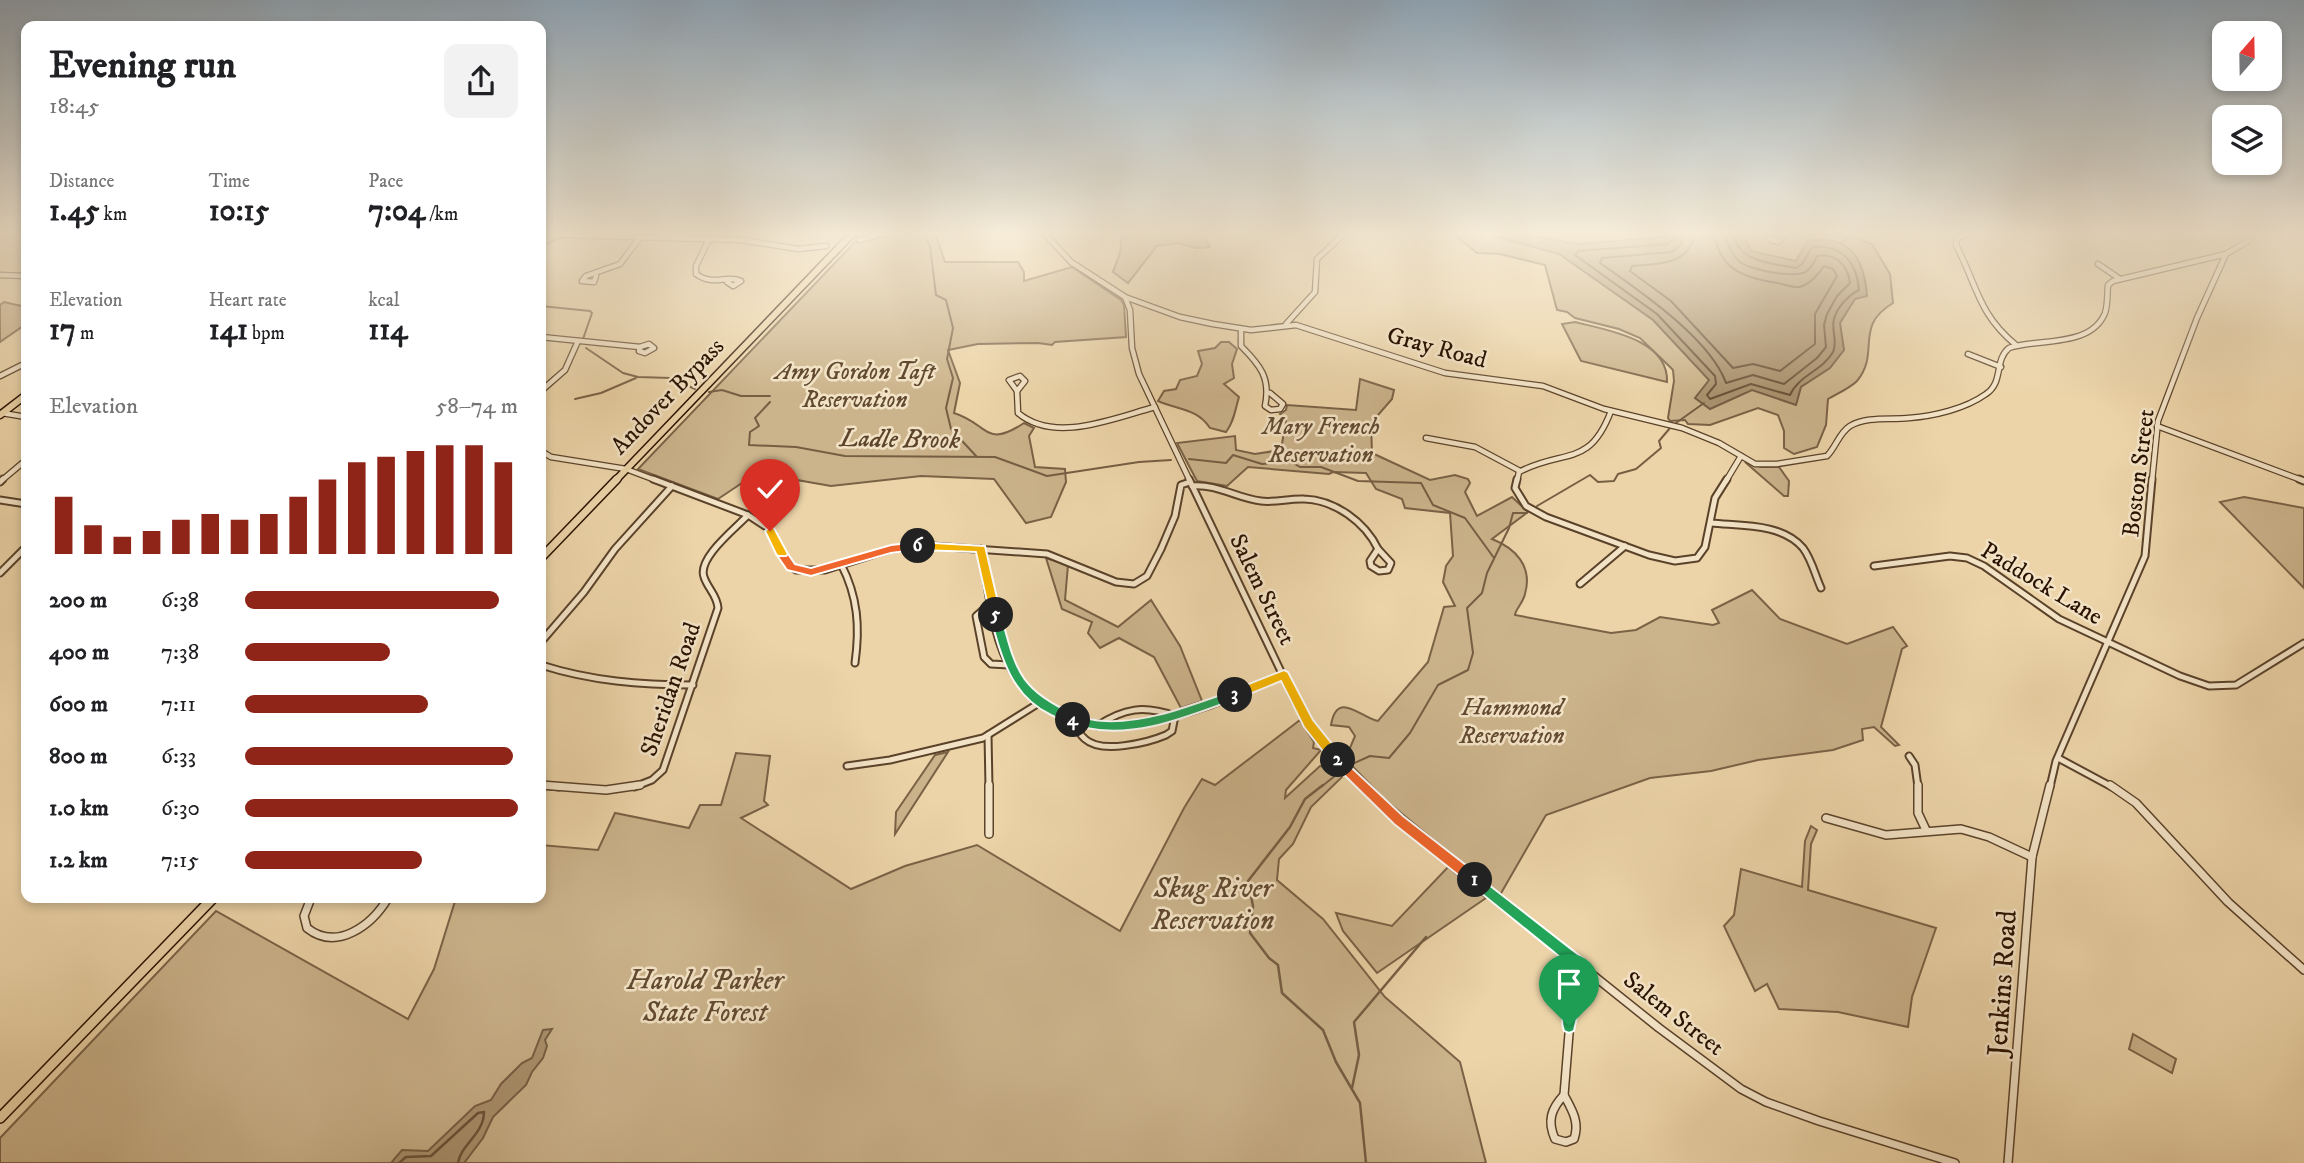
<!DOCTYPE html>
<meta charset="utf-8">
<style>
:root{--surface:#fff;--page:#f2f2f2;--text:#202124;--muted:#757577;--accent:#8f2418}
body{margin:0;font-family:"IM FELL DW Pica",serif;background:var(--page);color:var(--text);height:100vh;display:flex;flex-direction:column;font-size:26px;white-space:nowrap}
*{box-sizing:border-box;margin:0}
p{font-size:23px;color:var(--muted)}
.icon{flex:none;width:38px;height:38px;fill:none;stroke:currentColor;stroke-width:2;stroke-linecap:round;stroke-linejoin:round}
.map{position:relative;flex:1;overflow:hidden}
.details{position:absolute;left:21px;top:21px;width:525px;height:882px;display:flex;flex-direction:column;background:var(--surface);border-radius:14px;box-shadow:0 4px 10px #0003}
.details>*{flex:none}
.needle{width:46px;rotate:20deg}
.fabs{position:absolute;left:2212px;top:21px;display:grid;gap:14px}
.fabs a{display:grid;place-items:center;width:70px;height:70px;border-radius:14px;background:var(--surface);box-shadow:0 4px 10px #0003;font-size:35px}
.pin{position:absolute;display:grid;place-items:center;width:60px;height:60px;color:#fff;margin:-72px -30px;border-radius:50% 50% 50% 0;rotate:-45deg;box-shadow:0 0 7px #0007}
.pin .icon{rotate:45deg}
.km{position:absolute;width:35px;height:35px;margin:-18px;border-radius:50%;background:#222;color:#fff;font-size:19px;line-height:35px;text-align:center}
.round{display:grid;place-items:center;flex:none;width:74px;height:74px;border-radius:14px;background:var(--page)}
.headline{display:flex;align-items:center;justify-content:space-between;height:119px;padding:0 28px}
h1{font-size:38px;font-weight:700;line-height:52px}
.metrics{display:grid;grid-template-columns:repeat(3,1fr);gap:10px;height:119px;padding:7px 28px}
.metrics div{display:grid;align-content:center}
.metrics b{font-size:30px;font-weight:700}
.metrics small{font-size:19px;font-weight:400}
.metrics p{font-size:19px}
.chart{height:196px;padding:14px 28px}
.chart p{display:flex;justify-content:space-between}
.chart svg{width:100%;height:126px;margin-top:7px;stroke:var(--accent);stroke-width:6}
ul{padding:0 28px;list-style:none;font-size:23px}
li{display:grid;grid-template-columns:112px 84px 1fr;align-items:center;height:52px}
li i{height:18px;border-radius:9px;background:var(--accent)}
.map>svg:first-child{display:block}
</style>
<div class="map">
<svg width="2304" height="1163" viewBox="0 0 2304 1163">
<rect width="100%" height="100%" fill="#ecd4a8"/>
<filter id="stains"><feTurbulence type="fractalNoise" baseFrequency=".00286" numOctaves="4"/><feColorMatrix values="0 0 0 0 .2 0 0 0 0 .09 0 0 0 0 .02 0 0 0 .5 -.17"/></filter>
<radialGradient id="worn" r=".72"><stop offset=".6" stop-color="#630" stop-opacity="0"/><stop offset="1" stop-color="#630" stop-opacity=".3"/></radialGradient>
<g fill="#cbb38b" stroke="#7a6246" stroke-width="2">
<path d="M898,233h37l10,29h73l6,10v9l48,-14 49,33 3,5 2,32 -71,5 -3,3 -14,-2 -60,1 -30,6 12,33 -6,30c35,11 31,36 70,10l10,5 -5,8 6,31 30,2 1,13 -15,35 -25,6 -32,-44 -73,-3 -90,10 -74,-13 -39,26 -80,-30 216,-226z"/>
<path d="M1122,233h81l7,14 -14,1 -18,-5 -21,3 -29,37 -15,-11 7,-19z"/>
<path d="M1452,233h311l7,10 9,2 11,-12 -12,6 -13,-6h78l29,11 18,30 3,29c-40,24 -12,49 -36,78 -7,7 -20,13 -29,18l-2,26 -9,22 -23,7 -10,-6v-17l-6,-16 -20,-7 -48,17 -22,-1 -3,-4 -15,1 -2,-3 6,-37 -1,-11 -5,-5 -28,-27 -21,-9 -44,-11 -8,-6 -10,-2 -12,-45 -45,-11 -23,-1z"/>
<path d="M4,302l22,5v17l-26,18v-37z"/>
<path d="M1575,322c31,8 94,17 92,60l-86,-21 -19,-37z"/>
<path d="M1221,342h8l8,7 -5,15 2,14 -10,6 15,13c-4,13 -5,25 -13,35l-16,-4c-13,-20 -32,-18 -52,-27l6,-10 12,-2 4,-9 17,-4 5,-12 -4,-13 17,-3z"/>
<path d="M1360,379l34,11 -2,9 -21,24 1,30 58,27 25,-5 13,4 2,4 -5,9 12,24 35,-19 16,15 -36,27c23,9 41,27 33,55 -2,9 -10,16 -10,21l96,18 25,-3 24,-13 53,8 6,-2 -7,-13 40,-20 28,29 67,25 46,-17 14,19 -5,3 -21,78 18,18 -4,1 -21,-19 -12,2 1,11 -30,10 -75,10 -47,11 -61,7 -104,37 -46,80 -117,-97 -50,-52 17,2 5,-12 -6,-9 -18,-2c6,-36 30,-7 47,-4l50,-59 16,-55 11,-1 -12,-24 3,-16 7,-10 -3,-43 -45,-5 -3,-9 -26,-10 -10,-16 -33,-1 -4,2 -81,-7 -21,19 -30,-5 -20,-38 58,-7 1,14 19,4 26,-4 5,-30 -6,-6 6,-4 1,-5 69,5z"/>
<path d="M1745,462l16,5h18l10,14 -1,15h-4z"/>
<path d="M2244,497l60,11v80l-84,-86z"/>
<path d="M1046,558l22,7 -3,35 53,27 33,-27 29,46 22,55 -21,7 -27,-51 -35,-19 -19,10 -12,-15 4,-11 -30,-13z"/>
<path d="M1300,720l14,22 -1,6 8,2 -35,40 -1,8 35,-32 21,5 1,6 -31,30 -18,37 -14,15 -2,21 46,39 62,78 75,65 26,101h-1486v-25l216,-227 192,108 26,-50 22,-71h85v-53l57,5 17,-37 74,15 11,-23h21l15,-52 34,3 -6,45 4,4 -27,13 110,71 54,-23 72,-21 143,86 64,-123 18,-29 13,6z"/>
<path d="M948,752l-53,82 1,-22 39,-57z"/>
<path d="M1811,826l6,4 -6,14 -3,46 128,38 -24,69 -4,30 -70,-15 -59,-3 -12,-25 -12,7 -31,-65 10,-11 7,-46 61,18 3,-46z"/>
<path d="M1448,867l38,31 -109,75 -34,-42 -7,-18 56,13z"/>
<path d="M2133,1034l43,25 -4,14 -43,-24z"/>
</g>
<g fill="#aa926f" stroke="#765e43" stroke-width="2">
<path d="M1493,233h24l60,11 90,-7 3,-4h58l16,4 7,14 45,10 12,-20c41,-7 56,16 59,55l-12,3 -15,24 4,27 -14,18 -29,19 -5,18 -44,-15 -42,19 -15,-11 14,-18 -56,-60 -94,-66 -66,-18z"/>
<path d="M552,1029l-7,11 2,6 -4,12 -11,14 -6,13 -33,32 -10,21 -19,25h-73l11,-13 26,1 47,-45 16,-6 10,-16 21,-21 10,-5 11,-28z"/>
</g>
<g fill="none" stroke-linecap="round" stroke-linejoin="round">
<g stroke="#6a5238" stroke-width="2">
<path d="M1675,233l-1,6 -6,5 -90,7 -3,4 82,59 58,62 1,8 -9,11 3,4 41,-15 39,11c9,-20 32,-24 43,-43 5,-10 -2,-22 1,-33 3,-12 15,-24 25,-29 -2,-28 -18,-46 -47,-43l-10,17 -6,4c-24,-5 -58,-5 -63,-35"/>
<path d="M1684,233l-3,11 -9,8 -70,6 -2,5c38,27 110,75 126,120l27,-8 31,9 33,-26 9,-11 -2,-22 3,-11 10,-18 13,-13c-2,-18 -15,-30 -33,-27 -2,4 -5,11 -9,14 -9,10 -58,0 -68,-8 -9,-8 -13,-18 -16,-29"/>
<path d="M1695,233c-6,32 -35,31 -63,33l-2,5 41,30 62,67 20,-4 27,7 35,-27v-30l22,-38 -4,-7 -9,-3c-6,8 -14,19 -25,21 -6,1 -16,-3 -22,-4 -33,-6 -57,-12 -63,-50"/>
</g>
<path stroke="#6a5238" stroke-width="2.5" d="M399,1163l7,-6 25,-1 47,-43 6,-1c0,22 -23,32 -26,51"/>
<g stroke="#765e43" stroke-width="2">
<path d="M923,233l7,13 6,49 10,5 7,28 -6,31 6,19 -7,30 5,21 26,28"/>
<path d="M1841,244l12,-11"/>
<path d="M541,306l49,5 2,2 -9,26"/>
<path d="M586,348l37,25 15,4 33,1 24,11"/>
<path d="M709,392l13,-2 19,6h29"/>
<path d="M575,399l26,-6 35,-15"/>
<path d="M770,402l-15,16 4,8 -9,6 -1,13 47,2 49,9 150,1 52,19 92,-14 32,-2"/>
<path d="M1676,423l28,-20"/>
<path d="M1189,459l37,4 7,-8 29,9 29,-2 9,5h21l37,14 63,2 12,22 32,13 29,40"/>
<path d="M1537,506l53,-31 8,7 16,-1 4,-7 18,-5 25,-21 -2,-7 11,-13"/>
<path d="M1350,765l20,-9 19,2 21,-25 28,-48 30,-15 5,-17 -6,-45 15,-15 5,-20 22,-45 4,-15h14"/>
<path d="M1321,787l20,-16"/>
</g>
<g stroke="#765e43" stroke-width="2.5">
<path d="M1323,785l-18,14 -15,28 -42,54 5,25 -3,27 19,25 9,7 4,28 41,37 13,32 24,41 6,60"/>
<path d="M1352,1088l7,-33 -5,-33 72,-85"/>
</g>
<g stroke="#5a422a" stroke-width="7">
<g id="minor-far2">
<path d="M1044,233l27,29 54,35 5,13 2,38 7,26 51,107"/>
<path d="M1971,233l-14,5 -1,7c21,40 22,69 60,100"/>
<path d="M562,235l179,5 57,9 28,-3"/>
<path d="M709,239l-13,27v8c18,13 30,0 45,7l-8,5 -6,-4"/>
<path d="M859,240l27,-7"/>
<path d="M541,243l22,-10"/>
<path d="M2098,264l22,15"/>
<path d="M0,275l26,1"/>
<path d="M596,276l-2,6 -12,-1 4,-5 34,-12 21,-28"/>
<path d="M1125,297l55,20 33,7 38,6 45,-5 149,48 98,13 61,23 78,19 37,15 36,21h22l50,-8c9,-9 12,-23 23,-30 17,-10 40,-6 59,-8 25,-2 56,-9 77,-24 18,-12 8,-34 23,-46 29,-10 82,0 96,-35 3,-9 2,-19 3,-28l5,-4 113,-27"/>
<path d="M1286,324l29,-32 2,-33 28,-26"/>
<path d="M1241,329v17c19,19 30,32 24,60l6,4 9,-1 3,-5 -13,-11"/>
<path d="M541,337l99,10"/>
<path d="M649,344l5,4 -9,5 -6,-2 1,-4z"/>
<path d="M1968,354l33,13"/>
<path d="M0,376l26,-13"/>
<path d="M1020,376l5,5 -8,10 -8,-11z"/>
<path d="M541,391l24,-21 13,-29"/>
<path d="M1017,391l1,22c37,31 96,5 137,-6"/>
<path d="M2,413l24,4"/>
<path d="M2157,426l147,55"/>
<path d="M1426,438l49,9 45,24"/>
<path d="M541,451l10,6 75,12 32,12"/>
<path d="M1,481l25,-21"/>
<path d="M1517,481l2,-9c45,-24 70,-3 92,-61"/>
<path d="M1726,481l15,-25"/>
<path d="M2152,481l6,-60 39,-103 29,-64 22,-13 4,-8"/>
</g>
</g>
<g stroke="#5a422a" stroke-width="9">
<g id="minor-far1">
<path d="M653,479l95,36 20,13 20,36 8,6h29l66,-21 41,-3 115,8 69,28 18,2 13,-8 14,-27 14,-33 6,-31 9,-3"/>
<path d="M1189,479l107,224 34,48 34,36"/>
<path d="M1517,479l-2,9 11,18 20,11 103,38 26,6 22,-3 8,-11 10,-49 12,-19"/>
<path d="M2299,479l5,2"/>
<path d="M0,482l3,-3"/>
<path d="M1192,486c26,-2 44,12 69,15 14,2 29,-3 43,-2 31,1 61,23 74,50"/>
<path d="M0,500l26,4"/>
<path d="M1711,523c30,3 71,0 92,25 9,12 12,27 18,40"/>
<path d="M981,549c8,40 10,88 32,123 62,97 190,38 271,3"/>
<path d="M1378,549l13,14 -3,7 -9,1 -8,-5 -1,-5z"/>
<path d="M841,564c17,33 19,63 14,99"/>
<path d="M1874,566l76,-10 17,2 17,8 75,53 121,57 29,10 27,-1 68,-42"/>
<path d="M0,573l26,-26"/>
<path d="M1580,584l45,-38"/>
<path d="M993,601l-17,15 8,41 7,7 18,1"/>
<path d="M541,642l43,-50 31,-43 57,-63"/>
<path d="M541,665c50,16 100,20 152,20"/>
<path d="M1074,720c2,7 5,14 11,19 16,15 62,4 81,-4l6,-4 3,-15c-31,-11 -51,-8 -78,10"/>
<path d="M988,735l1,52"/>
<path d="M1909,756l6,9 3,22"/>
<path d="M2058,758l54,29"/>
<path d="M847,766l43,-6 93,-22 56,-35"/>
<path d="M541,785l18,2"/>
<path d="M634,787l18,-7 11,-10 55,-162c-1,-13 -10,-19 -14,-31 -7,-19 32,-49 44,-62"/>
<path d="M2050,787l6,-26 89,-205 7,-77"/>
</g>
</g>
<g stroke="#5a422a" stroke-width="10">
<g id="minor">
<path d="M541,785l65,5 34,-5"/>
<path d="M989,785v49"/>
<path d="M1362,785l37,35 260,208 82,61 25,13 53,19 136,42"/>
<path d="M1918,785v28l8,17"/>
<path d="M2110,785l26,18 92,99 76,68"/>
<path d="M1826,818l60,17 75,-6 28,8 43,20"/>
<path d="M311,898l-7,18 3,12c30,24 65,-3 81,-30"/>
<path d="M1564,1095c8,15 16,27 10,44l-8,3 -11,-3c-8,-18 -4,-30 9,-44z"/>
<path d="M1564,1095l7,-86 13,-42"/>
<path d="M2008,1163l24,-306 18,-72"/>
</g>
</g>
<g stroke="#291100" stroke-width="9">
<g id="major-far2">
<path d="M0,415l26,-20"/>
<path d="M615,481l238,-248"/>
</g>
</g>
<g stroke="#291100" stroke-width="10">
<path id="major-far1" d="M541,558l76,-79"/>
</g>
<g stroke="#291100" stroke-width="12">
<path id="major" d="M0,1118l213,-220"/>
</g>
<use href="#minor-far2" stroke="#f3e3c6" stroke-width="4.5"/>
<use href="#minor-far1" stroke="#f3e3c6" stroke-width="5"/>
<use href="#minor" stroke="#f3e3c6" stroke-width="7"/>
<use href="#major-far2" stroke="#ecd4a8" stroke-width="6"/>
<use href="#major-far1" stroke="#ecd4a8" stroke-width="7"/>
<use href="#major" stroke="#ecd4a8" stroke-width="9"/>
</g>
<linearGradient id="sky" x2="0" y2="1"><stop stop-color="#8fa6b8"/><stop offset="0.59" stop-color="#f6ecd8"/><stop offset="1" stop-color="#f6ecd8" stop-opacity="0"/></linearGradient>
<rect width="2304" height="395" fill="url(#sky)"/>
<path fill="#22a559" stroke="#fff" stroke-width="2" d="M1475,874l114,89 2,4 -9,27 -8,37 -5,2 -5,-2c-7,-17 6,-45 12,-61l-105,-85 -2,-5z"/>
<path fill="#f0652b" stroke="#fff" stroke-width="2" d="M1338,755l65,61 77,60v9h-9l-77,-61 -61,-60v-8z"/>
<path fill="#f5b400" stroke="#fff" stroke-width="2" d="M1284,670l4,2 25,48 29,36v8h-9l-29,-37 -23,-46 -46,19 -6,-5 2,-4z"/>
<path fill="#22a559" stroke="#fff" stroke-width="2" d="M1235,690l6,5 -2,3c-49,17 -100,41 -153,30 -8,-2 -15,-2 -20,-8l7,-5c10,2 22,6 32,6 45,2 88,-17 130,-31z"/>
<path fill="#22a559" stroke="#fff" stroke-width="2" d="M996,610l5,5c16,59 18,73 76,101v7c-9,3 -17,-4 -26,-8 -41,-20 -50,-59 -61,-100z"/>
<path fill="#f5b400" stroke="#fff" stroke-width="2" d="M918,542l67,4 16,69 -1,3 -4,1 -6,-4 -14,-63 -58,-2 -5,-4z"/>
<path fill="#f0652b" stroke="#fff" stroke-width="2" d="M918,542l4,1v6l-31,4 -80,23 -24,-6 -11,-16 2,-3h8l9,13 16,4 80,-23z"/>
<path fill="#f5b400" stroke="#fff" stroke-width="2" d="M770,527l4,1 14,26 -2,2h-8l-2,-2 -11,-23z"/>
<g text-anchor="middle" stroke-width="5" stroke-linejoin="round" paint-order="stroke">
<g font-size="24" fill="#291100" stroke="#f3e3c6">
<text transform="translate(1437 347) rotate(15)" y="8">Gray Road</text>
<text transform="translate(667 396) rotate(-46)" y="8">Andover Bypass</text>
<text transform="translate(2138 473) rotate(-83)" y="8">Boston Street</text>
<text transform="translate(2042 583) rotate(31)" y="8">Paddock Lane</text>
<text transform="translate(1263 589) rotate(64)" y="8">Salem Street</text>
<text transform="translate(670 689) rotate(-71)" y="8">Sheridan Road</text>
<text transform="translate(1674 1013) rotate(38)" y="8">Salem Street</text>
</g>
<g font-size="24" font-style="italic" fill="#624a31" stroke="#f3e3c6">
<text x="855" y="379">Amy Gordon Taft<tspan x="855" dy="28">Reservation</tspan></text>
<text x="1321" y="434">Mary French<tspan x="1321" dy="28">Reservation</tspan></text>
<text x="1512" y="715">Hammond<tspan x="1512" dy="28">Reservation</tspan></text>
</g>
<g font-size="26" font-style="italic" fill="#5d452c" stroke="#f3e3c6">
<text transform="translate(900 438) rotate(1)" y="9">Ladle Brook</text>
</g>
<g font-size="28" font-style="italic" fill="#624a31" stroke="#f3e3c6">
<text x="1213" y="897">Skug River<tspan x="1213" dy="32">Reservation</tspan></text>
<text x="705" y="989">Harold Parker<tspan x="705" dy="32">State Forest</tspan></text>
</g>
<g font-size="28" fill="#291100" stroke="#f3e3c6">
<text transform="translate(2001 983) rotate(-86)" y="10">Jenkins Road</text>
</g>
</g>
<rect width="100%" height="100%" filter="url(#stains)"/>
<rect width="100%" height="100%" fill="url(#worn)"/>
</svg>
<div class="fabs">
<a><svg class="needle" viewBox="-14 -14 28 28"><path d="M0-13l5 13h-10z" fill="#e53935"/><path d="M0 13l5-13h-10z" fill="#757577"/></svg></a>
<a><svg class="icon" aria-label="layers" viewBox="0 0 24 24"><path d="M12 4l9 5-9 5-9-5zM3 14l9 5 9-5"/></svg></a>
</div>
<div class="pin" style="left:1569px;top:1026px;background:#1e9e55"><svg class="icon" aria-label="arrive" viewBox="0 0 24 24"><path d="M6 21V4h12l-3 4 3 4H6"/></svg></div>
<div class="pin" style="left:770px;top:531px;background:#d93025"><svg class="icon" aria-label="check" viewBox="0 0 24 24"><path d="M5 12l5 5 9-10"/></svg></div>
<b class="km" style="left:1475px;top:880px">1</b>
<b class="km" style="left:1338px;top:760px">2</b>
<b class="km" style="left:1235px;top:695px">3</b>
<b class="km" style="left:1073px;top:720px">4</b>
<b class="km" style="left:996px;top:615px">5</b>
<b class="km" style="left:918px;top:546px">6</b>
<section class="details">
<div class="headline"><div><h1>Evening run</h1><p>18:45</p></div><a class="round"><svg class="icon" aria-label="share" viewBox="0 0 24 24"><path d="M12 15V3M7 8l5-5 5 5M5 13v7h14v-7"/></svg></a></div>
<div class="metrics">
<div><p>Distance</p><b>1.45<small> km</small></b></div>
<div><p>Time</p><b>10:15</b></div>
<div><p>Pace</p><b>7:04<small> /km</small></b></div>
</div>
<div class="metrics">
<div><p>Elevation</p><b>17<small> m</small></b></div>
<div><p>Heart rate</p><b>141<small> bpm</small></b></div>
<div><p>kcal</p><b>114</b></div>
</div>
<div class="chart"><p><span>Elevation</span>58–74 m</p>
<svg viewBox="0 0 160 44" preserveAspectRatio="none"><path d="M5 44V24M15 44V34M25 44V38M35 44V36M45 44V32M55 44V30M65 44V32M75 44V30M85 44V24M95 44V18M105 44V12M115 44V10M125 44V8M135 44V6M145 44V6M155 44V12"/></svg>
</div>
<ul>
<li><b>200 m</b>6:38<i style="width:93%"></i></li>
<li><b>400 m</b>7:38<i style="width:53%"></i></li>
<li><b>600 m</b>7:11<i style="width:67%"></i></li>
<li><b>800 m</b>6:33<i style="width:98%"></i></li>
<li><b>1.0 km</b>6:30<i style="width:100%"></i></li>
<li><b>1.2 km</b>7:15<i style="width:65%"></i></li>
</ul>
</section>
</div>
